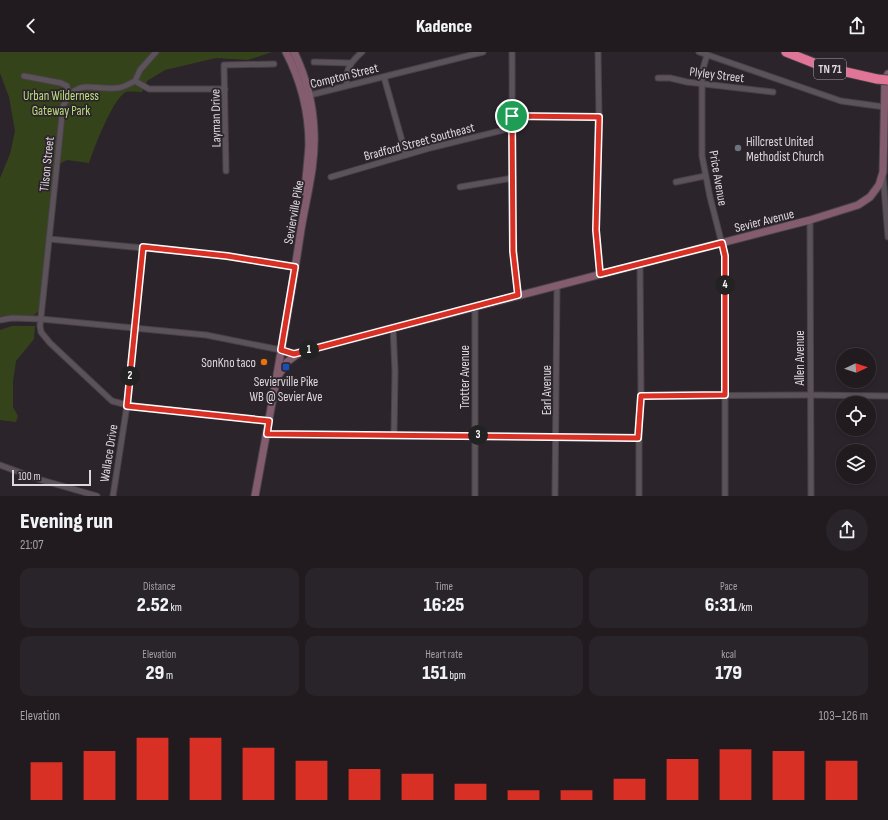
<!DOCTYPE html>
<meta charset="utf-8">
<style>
:root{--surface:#211b20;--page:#292429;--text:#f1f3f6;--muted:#a2a1a5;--line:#3e393e;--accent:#d93025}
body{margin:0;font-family:"Sofia Sans Condensed",sans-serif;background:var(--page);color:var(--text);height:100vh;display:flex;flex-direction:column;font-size:15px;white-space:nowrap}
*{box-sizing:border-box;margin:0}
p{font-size:13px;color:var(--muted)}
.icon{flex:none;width:22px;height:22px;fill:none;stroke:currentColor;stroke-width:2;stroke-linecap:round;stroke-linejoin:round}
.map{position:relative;height:444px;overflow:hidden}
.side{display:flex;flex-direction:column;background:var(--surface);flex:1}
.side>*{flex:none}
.needle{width:26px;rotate:86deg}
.fabs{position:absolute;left:836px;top:296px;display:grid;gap:8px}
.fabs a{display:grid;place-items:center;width:40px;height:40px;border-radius:50%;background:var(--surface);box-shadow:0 2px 6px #0003,0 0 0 1px var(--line);font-size:20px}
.scale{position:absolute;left:12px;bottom:10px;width:79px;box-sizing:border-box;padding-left:4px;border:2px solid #ddd8dd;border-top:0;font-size:11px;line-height:14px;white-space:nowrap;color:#ddd8dd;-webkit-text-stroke:3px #2c242b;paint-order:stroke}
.pin{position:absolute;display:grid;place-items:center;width:34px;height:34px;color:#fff;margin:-17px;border:2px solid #fff;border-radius:50%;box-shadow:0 1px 4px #0007}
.km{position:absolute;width:20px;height:20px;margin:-10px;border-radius:50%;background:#222;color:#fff;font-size:11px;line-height:20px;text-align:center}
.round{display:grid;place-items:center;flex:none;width:42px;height:42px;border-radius:21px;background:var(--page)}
.head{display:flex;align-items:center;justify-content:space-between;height:68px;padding:0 20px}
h1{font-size:22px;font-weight:800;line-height:30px}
.metrics{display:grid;grid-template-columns:repeat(3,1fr);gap:6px;height:68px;padding:4px 20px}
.metrics div{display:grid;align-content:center;border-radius:10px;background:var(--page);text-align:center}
.metrics b{font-size:20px;font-weight:800}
.metrics small{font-size:11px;font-weight:400}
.metrics p{font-size:11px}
.chart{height:112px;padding:8px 20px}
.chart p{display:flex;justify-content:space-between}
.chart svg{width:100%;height:72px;margin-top:4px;stroke:var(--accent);stroke-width:6}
header{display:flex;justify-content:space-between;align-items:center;height:52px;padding:0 20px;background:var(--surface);font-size:18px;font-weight:800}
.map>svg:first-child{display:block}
</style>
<header><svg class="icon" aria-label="back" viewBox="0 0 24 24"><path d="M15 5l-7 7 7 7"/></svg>Kadence<svg class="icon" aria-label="share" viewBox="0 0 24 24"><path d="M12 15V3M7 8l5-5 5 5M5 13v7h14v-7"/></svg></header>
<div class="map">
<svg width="888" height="444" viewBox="0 0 888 444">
<rect width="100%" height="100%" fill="#2c242b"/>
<g fill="#35431a">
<path d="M0,0h272l-24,8 -32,-2 -51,12 -18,11 -5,11c-5,0 -12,-1 -16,0 -13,6 -32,56 -37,71l-22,-3 -8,4 -15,148 -5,-1 -5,4 -34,1v-138l10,-24 5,-23 -6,-34 -9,-24z"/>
<path d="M12,274h23l-1,13 -18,22 -3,20v26l5,9 -2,6 -16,-2v-90z"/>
</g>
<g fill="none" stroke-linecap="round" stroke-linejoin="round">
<g stroke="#484248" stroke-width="7">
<g id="street">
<path d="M156,0l-16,18 -5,11c-6,3 -12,7 -18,7 -25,3 -39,-12 -54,18l-23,220 1,6 9,11 62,58 15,4 142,16"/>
<path d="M512,0c1,81 -3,163 6,243"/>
<path d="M598,0l1,65 -3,113 4,44"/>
<path d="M699,0l142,49 44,6"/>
<path d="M707,3l-5,17v84l8,41 15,59v240"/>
<path d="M314,10l36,1"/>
<path d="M24,24l37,7 6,3 2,9"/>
<path d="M384,25l22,78"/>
<path d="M658,26h12l17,4 86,10"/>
<path d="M135,29l14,8h76"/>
<path d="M347,33c-2,-16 4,-23 15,-33"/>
<path d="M306,44l177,-44"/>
<path d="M512,64l87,1"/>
<path d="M226,119l-2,-106 50,-1"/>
<path d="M883,123l5,62"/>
<path d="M331,125l99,-29 82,-20"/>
<path d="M676,130l29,-6"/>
<path d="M460,135l53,-9"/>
<path d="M810,168l1,276"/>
<path d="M49,187l178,17 68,11"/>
<path d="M0,268l12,-2 29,1 165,16 75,15"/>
<path d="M393,275l2,44 -1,64"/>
<path d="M641,344l169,-1 78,1"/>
<path d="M267,382l372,4"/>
<path d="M0,413l38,14 59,17"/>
<path d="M113,444l14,-91 16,-158"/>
<path d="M475,444v-190"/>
<path d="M555,444l2,-211"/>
<path d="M639,444v-58l2,-42 -1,-132"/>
</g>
</g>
<g stroke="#484248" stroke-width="9">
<g id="secondary">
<path d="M286,0c15,29 23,61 23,93 -1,16 -3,31 -4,47"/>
<path d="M281,298l12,4 517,-134 48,-15 12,-8 9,-12 4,-13 2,-92 3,-6"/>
<path d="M278,324l9,-14 12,-9"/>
<path d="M255,444c16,-87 32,-173 45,-260 5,-35 16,-69 14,-105 -1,-28 -8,-54 -20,-79"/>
</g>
</g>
<g stroke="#484248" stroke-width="11">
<path id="highway" d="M786,0l38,15 53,12"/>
</g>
<use href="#street" stroke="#5b525a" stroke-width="5"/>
<use href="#secondary" stroke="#835c6d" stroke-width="7"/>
<use href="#highway" stroke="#e07598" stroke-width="9"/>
<g stroke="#484248" stroke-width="11" stroke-linecap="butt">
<path id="highway-bridge" d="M877,27l11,1"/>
</g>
<use href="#highway-bridge" stroke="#e07598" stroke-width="9"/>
</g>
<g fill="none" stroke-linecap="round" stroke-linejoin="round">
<g stroke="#fff" stroke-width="8">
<path id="route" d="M512,64l87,1 -3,113 4,44 122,-31 3,13v139l-84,1 -3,42 -371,-4 2,-13 -142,-15 16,-159 84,9 68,11 -14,83 13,4 224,-59 -5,-44z"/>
</g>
<use href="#route" stroke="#d93025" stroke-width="5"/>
</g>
<circle fill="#6b7280" stroke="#2c242b" stroke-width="1.5" cx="738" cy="96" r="4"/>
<circle fill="#e8710a" stroke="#2c242b" stroke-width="1.5" cx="264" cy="310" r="4"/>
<rect fill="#1a4fb4" stroke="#2c242b" stroke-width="1.5" x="282" y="311" width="8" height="8" rx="2"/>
<g text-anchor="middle" stroke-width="3.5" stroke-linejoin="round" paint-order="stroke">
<rect fill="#2c242b" stroke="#a8a2a8" stroke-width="1" x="814" y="7" width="32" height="20" rx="3"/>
<g font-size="12" font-weight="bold" fill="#ddd8dd">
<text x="830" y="21">TN 71</text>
</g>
<g font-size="13" fill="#ddd8dd" stroke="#2c242b">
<text transform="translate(717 22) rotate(7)" y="5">Plyley Street</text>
<text transform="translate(344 23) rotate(-14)" y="5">Compton Street</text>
<text transform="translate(215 66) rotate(-91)" y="5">Layman Drive</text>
<text transform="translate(419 89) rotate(-15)" y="5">Bradford Street Southeast</text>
<text transform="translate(46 112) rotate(-84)" y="5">Tilson Street</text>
<text transform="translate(719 126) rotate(80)" y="5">Price Avenue</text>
<text transform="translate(293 160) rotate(-80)" y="5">Sevierville Pike</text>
<text transform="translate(764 168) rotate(-14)" y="5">Sevier Avenue</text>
<text transform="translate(799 306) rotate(-90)" y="5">Allen Avenue</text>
<text transform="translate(464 325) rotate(-90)" y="5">Trotter Avenue</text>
<text transform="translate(546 338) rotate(-90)" y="5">Earl Avenue</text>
<text transform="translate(108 401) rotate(-81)" y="5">Wallace Drive</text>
</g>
<g font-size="13" fill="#bcde7d" stroke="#2c242b">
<text x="61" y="48">Urban Wilderness<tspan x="61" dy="15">Gateway Park</tspan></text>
</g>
<g font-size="13" fill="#ddd8dd" stroke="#2c242b" text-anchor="start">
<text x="746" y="94">Hillcrest United<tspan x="746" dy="15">Methodist Church</tspan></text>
<text x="256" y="315" text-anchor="end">SonKno taco</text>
<text x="286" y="334" text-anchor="middle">Sevierville Pike<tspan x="286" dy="15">WB @ Sevier Ave</tspan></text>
</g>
</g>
</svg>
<div class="fabs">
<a><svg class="needle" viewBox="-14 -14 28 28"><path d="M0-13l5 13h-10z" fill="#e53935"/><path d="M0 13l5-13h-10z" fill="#a2a1a5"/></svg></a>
<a><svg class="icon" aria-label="locate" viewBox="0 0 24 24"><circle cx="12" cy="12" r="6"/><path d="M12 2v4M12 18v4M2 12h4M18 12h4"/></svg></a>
<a><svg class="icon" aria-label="layers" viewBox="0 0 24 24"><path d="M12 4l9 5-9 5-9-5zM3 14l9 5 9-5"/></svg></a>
</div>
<div class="scale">100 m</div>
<div class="pin" style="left:512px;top:64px;background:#1e9e55"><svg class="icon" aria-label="arrive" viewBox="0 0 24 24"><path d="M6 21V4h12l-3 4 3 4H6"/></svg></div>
<b class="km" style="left:309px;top:298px">1</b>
<b class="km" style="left:130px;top:324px">2</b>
<b class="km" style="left:478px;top:383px">3</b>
<b class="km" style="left:725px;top:233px">4</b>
</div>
<section class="side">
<div class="head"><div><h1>Evening run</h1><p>21:07</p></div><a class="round"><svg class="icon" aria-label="share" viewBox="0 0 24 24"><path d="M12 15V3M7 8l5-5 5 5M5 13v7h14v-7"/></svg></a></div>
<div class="metrics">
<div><p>Distance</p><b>2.52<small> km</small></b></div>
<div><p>Time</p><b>16:25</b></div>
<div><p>Pace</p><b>6:31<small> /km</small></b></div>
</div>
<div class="metrics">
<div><p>Elevation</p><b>29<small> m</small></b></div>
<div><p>Heart rate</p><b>151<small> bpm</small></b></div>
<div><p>kcal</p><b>179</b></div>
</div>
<div class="chart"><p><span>Elevation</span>103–126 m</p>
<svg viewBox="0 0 160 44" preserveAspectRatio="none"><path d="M5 44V21M15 44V14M25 44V6M35 44V6M45 44V12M55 44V20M65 44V25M75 44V28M85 44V34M95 44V38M105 44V38M115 44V31M125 44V19M135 44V13M145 44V14M155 44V20"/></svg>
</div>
</section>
